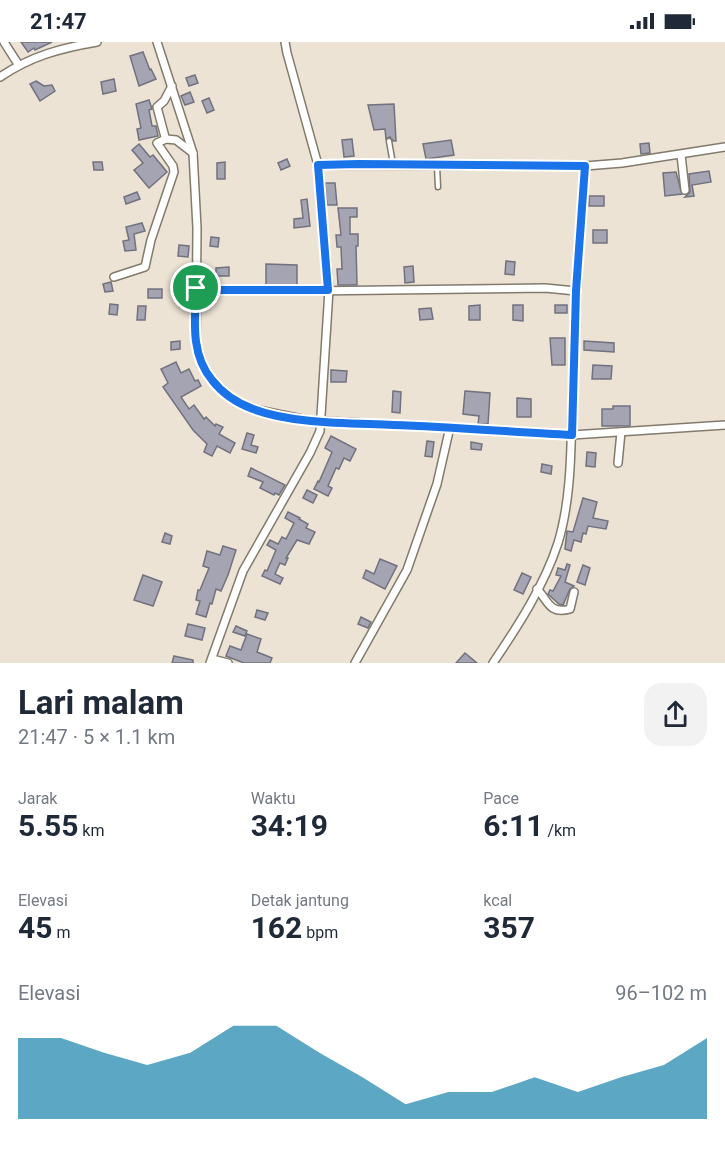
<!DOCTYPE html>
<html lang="id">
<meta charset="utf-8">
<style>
:root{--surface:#fff;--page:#f2f2f3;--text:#1f2937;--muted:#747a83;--accent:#1884ac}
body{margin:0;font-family:Roboto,sans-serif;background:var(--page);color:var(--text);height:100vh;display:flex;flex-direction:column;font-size:22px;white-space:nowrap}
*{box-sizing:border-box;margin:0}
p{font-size:20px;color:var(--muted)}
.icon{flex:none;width:33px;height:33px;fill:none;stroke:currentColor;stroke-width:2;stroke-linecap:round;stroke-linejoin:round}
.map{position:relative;height:621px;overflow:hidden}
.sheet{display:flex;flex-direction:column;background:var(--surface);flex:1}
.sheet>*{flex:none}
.pin{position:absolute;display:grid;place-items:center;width:51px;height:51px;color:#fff;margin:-26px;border:3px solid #fff;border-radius:50%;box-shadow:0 2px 6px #0007}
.round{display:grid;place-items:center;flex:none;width:63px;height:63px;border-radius:18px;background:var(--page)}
.headline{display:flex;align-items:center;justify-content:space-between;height:102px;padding:0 18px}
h1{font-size:33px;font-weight:700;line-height:45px}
.stats{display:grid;grid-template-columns:repeat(3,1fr);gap:9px;height:102px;padding:6px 18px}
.stats div{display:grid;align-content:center}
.stats b{font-size:30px;font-weight:700}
.stats small{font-size:16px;font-weight:400}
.stats p{font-size:16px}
.chart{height:168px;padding:12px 18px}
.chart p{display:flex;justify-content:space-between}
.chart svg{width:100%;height:108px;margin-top:6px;fill:var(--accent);opacity:.7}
.status{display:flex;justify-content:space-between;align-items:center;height:42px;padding:0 30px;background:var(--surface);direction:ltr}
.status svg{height:16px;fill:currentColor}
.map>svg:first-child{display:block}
</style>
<div class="status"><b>21:47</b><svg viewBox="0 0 49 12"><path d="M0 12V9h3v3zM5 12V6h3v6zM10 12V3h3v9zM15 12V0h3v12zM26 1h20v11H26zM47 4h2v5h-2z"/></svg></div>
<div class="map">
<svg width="725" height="621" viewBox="0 0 725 621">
<rect width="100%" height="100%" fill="#ece3d4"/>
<g fill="#a4a4b3" stroke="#71717f" stroke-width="1.5">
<path d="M21,0h31l-17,8 -1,-2 -6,4z"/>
<path d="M143,10l7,18 1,-1 5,10 -17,7 -9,-30z"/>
<path d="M195,33l3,8 -9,3 -3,-8z"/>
<path d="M114,37l2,12 -13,3 -2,-12z"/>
<path d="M36,39l8,5 8,-1 3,6 -15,10 -10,-17z"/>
<path d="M190,50l4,10 -9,3 -4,-9z"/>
<path d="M209,56l5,12 -7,3 -5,-12z"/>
<path d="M149,58l3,9 -3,1 3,16h4l2,10 -19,4 -2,-11 4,-1 -5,-24z"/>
<path d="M394,62l2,37h-3l-3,-4 -4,2 -1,-10 -11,1 -6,-25z"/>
<path d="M352,97l2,17 -10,1 -2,-17z"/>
<path d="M451,98l3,15 -28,4 -3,-15z"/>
<path d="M649,101l1,10 -9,1 -1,-10z"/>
<path d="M139,102l11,13 3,-2 14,17 -18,16 -15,-18 9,-7 -11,-13z"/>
<path d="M287,117l3,7 -9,4 -3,-7z"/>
<path d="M93,120h9l1,8h-9z"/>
<path d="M225,120v17h-8v-16z"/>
<path d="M709,129l2,11 -19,3 2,11 -9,1 5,-5 -1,-18z"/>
<path d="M676,130l6,22 -17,2 -2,-23z"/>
<path d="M325,141h10l2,22h-10z"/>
<path d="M137,150l3,7 -14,5 -2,-7z"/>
<rect x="589" y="154" width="15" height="10"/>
<path d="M307,157l3,27 -16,2v-9l9,-1 -2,-18z"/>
<path d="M338,166h19v9h-7v17h8v12h-2l1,39h-19l-1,-16h5l-1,-22h-4l-1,-12h5z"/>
<path d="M142,181l3,8 -11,3 2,16 -11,1 -2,-10 6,-1 -3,-13z"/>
<rect x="593" y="188" width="14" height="13"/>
<path d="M211,195l8,1 -1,9 -8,-1z"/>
<path d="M179,203l10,1 -1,11 -10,-1z"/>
<path d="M506,219l9,1 -1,13 -9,-1z"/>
<path d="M266,222l31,1v20h-31z"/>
<path d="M413,224l1,16 -9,1 -1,-16z"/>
<path d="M229,225v9h-13v-8z"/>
<path d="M111,240l2,9 -8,1 -2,-8z"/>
<rect x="148" y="247" width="14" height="9"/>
<rect x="180" y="255" width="10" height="10"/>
<path d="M110,262l8,1 -1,10 -8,-1z"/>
<path d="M480,263v15h-11v-14z"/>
<path d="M513,263h10v16l-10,-1z"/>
<rect x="555" y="263" width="12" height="8"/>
<path d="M138,264h8l-1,14h-8z"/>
<path d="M431,266l2,11 -13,1 -1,-11z"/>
<path d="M550,296h15v27h-13z"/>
<path d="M180,299v8l-9,1v-8z"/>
<path d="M584,299l30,2v9l-30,-2z"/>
<path d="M176,320l5,11 8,-4 6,12 3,-1 3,6 -20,11 8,12 5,-4 10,14 2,-2 9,9 1,-2 7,3 -4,7 16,9 -5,10 -13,-7 -5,10 -8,-4 3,-8 -14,-14 -30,-43 5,-4 -7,-14z"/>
<path d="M593,323l19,1 -1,13h-19z"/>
<path d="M331,328l16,1 -1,11h-15z"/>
<path d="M393,349l8,1 -1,21 -8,-1z"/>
<path d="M465,349l25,2 -2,31h-10l1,-8 -16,-2z"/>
<path d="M517,356l14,1v18h-14z"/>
<path d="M613,364h17v20h-28v-17h11z"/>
<path d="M247,391l7,2 -3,10 7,2 -2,6 -14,-4z"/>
<path d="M331,394l25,13 -6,12 -6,-3 -5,11 -3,-1 -8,18 4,2 -4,8 -14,-7 4,-8 1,1 13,-30 -7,-4z"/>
<path d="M427,399l7,1 -2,15 -7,-1z"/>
<path d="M471,400l11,2 -1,6 -10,-1z"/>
<path d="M587,410l9,1 -1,14 -9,-1z"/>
<path d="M542,422l10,2 -1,8 -10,-2z"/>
<path d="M251,426l34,17 -6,10 -4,-2 -1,2 -14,-7 3,-6 -15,-6z"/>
<path d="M307,448l10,5 -4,8 -10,-5z"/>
<path d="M583,456l14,4 -4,16 15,3 -2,8 -18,-3 -2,8 -3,-1 -2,9 -7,-2 -3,11 -6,-2 2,-18 6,1z"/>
<path d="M288,470l12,6 -1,1 9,5 -2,4 9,4 -6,12 -12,-4 -11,18h2l-3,7 -5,-2 -5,11 8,4 -3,6 -18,-8 3,-6 2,1 9,-21 -9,-5 3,-5 8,4 4,-7 4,2 8,-16 -9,-5z"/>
<path d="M165,491l7,3 -2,8 -8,-2z"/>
<path d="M223,504l13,4 -8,25 -7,16 -5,-2 -4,15 -2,-1 -4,14 -10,-3 4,-13 -4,-1 2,-10h2l9,-22 -6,-2 4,-15 13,4z"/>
<path d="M380,517l17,7 -12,23 -22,-11 3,-8 8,4z"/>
<path d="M567,522l3,1 -5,17 9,4 -4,3 -7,16 -4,-1 -11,-10 2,-4 3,1 8,-15 -5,-1 2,-7 7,2z"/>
<path d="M583,523l7,3 -5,17 -8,-3z"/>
<path d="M522,531l9,4 -8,17 -9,-4z"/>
<path d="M143,533l19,7 -9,24 -19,-6z"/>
<path d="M257,568l11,3 -3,7 -10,-3z"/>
<path d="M361,575l10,5 -3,6 -10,-4z"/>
<path d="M188,582l17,4 -3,12 -17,-4z"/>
<path d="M236,584l11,5 -2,5 -12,-4z"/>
<path d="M247,592l14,5 -4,13 15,6 -2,5h-26l-18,-7 4,-10 11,4z"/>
<path d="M465,611l12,10h-21z"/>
<path d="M174,614l19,4v3h-21z"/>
</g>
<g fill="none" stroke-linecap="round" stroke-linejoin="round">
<g stroke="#827a6d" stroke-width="7">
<g id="lane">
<path d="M389,99l4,23"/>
<path d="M437,124l1,21"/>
</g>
</g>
<g stroke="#827a6d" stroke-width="10">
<g id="street">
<path d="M4,0l14,22"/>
<path d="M157,0l36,111 4,75 -1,115 9,28 14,17 13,11 21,10 54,11 235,13 30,2 153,-10"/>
<path d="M285,0l2,11 31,112"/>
<path d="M0,35c31,-21 61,-29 97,-35"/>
<path d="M172,44l-8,15 -7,6 8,30 1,2 10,1 17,13"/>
<path d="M681,113l4,35"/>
<path d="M114,235l31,-10 6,-27 23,-68 -1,-6 -16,-23 9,-4"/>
<path d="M196,246l23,2 90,1 236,-3 31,3"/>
<path d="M618,421l3,-31"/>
<path d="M537,547c11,11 12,26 33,20l4,-17"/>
<path d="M212,617l16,4"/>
<path d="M210,621l33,-92 67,-118 10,-22 9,-141 -11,-125 267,1 37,-3 103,-16"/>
<path d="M355,621l52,-93 30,-86 13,-57"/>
<path d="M493,621c25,-37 51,-77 65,-120 13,-43 13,-91 14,-136 3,-80 6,-161 13,-241"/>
</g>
</g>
<use href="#lane" stroke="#fff" stroke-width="4"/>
<use href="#street" stroke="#fff" stroke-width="7"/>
</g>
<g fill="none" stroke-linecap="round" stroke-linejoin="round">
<g stroke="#fff" stroke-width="12">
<path id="route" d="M359,122l226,2 -9,125 -4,144c-60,-3 -119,-8 -179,-10 -42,-2 -101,-1 -140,-16 -16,-6 -31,-16 -41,-29 -22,-26 -17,-61 -16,-92l23,2h109l-10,-125z"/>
</g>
<use href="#route" stroke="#1a73e8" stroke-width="8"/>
</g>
</svg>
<div class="pin" style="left:196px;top:246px;background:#1e9e55"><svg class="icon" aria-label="arrive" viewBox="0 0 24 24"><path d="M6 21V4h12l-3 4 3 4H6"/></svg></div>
</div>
<section class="sheet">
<div class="headline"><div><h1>Lari malam</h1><p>21:47 · 5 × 1.1 km</p></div><a class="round"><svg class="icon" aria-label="share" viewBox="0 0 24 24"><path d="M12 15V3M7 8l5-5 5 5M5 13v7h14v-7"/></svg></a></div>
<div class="stats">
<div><p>Jarak</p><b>5.55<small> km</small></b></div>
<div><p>Waktu</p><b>34:19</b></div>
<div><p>Pace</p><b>6:11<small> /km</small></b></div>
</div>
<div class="stats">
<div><p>Elevasi</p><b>45<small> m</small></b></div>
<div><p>Detak jantung</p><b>162<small> bpm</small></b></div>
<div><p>kcal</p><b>357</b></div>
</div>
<div class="chart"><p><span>Elevasi</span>96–102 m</p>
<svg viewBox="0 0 160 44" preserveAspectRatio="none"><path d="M0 44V11L10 11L20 17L30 22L40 17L50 6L60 6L70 17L80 27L90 38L100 33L110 33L120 27L130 33L140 27L150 22L160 11V44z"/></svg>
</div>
</section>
